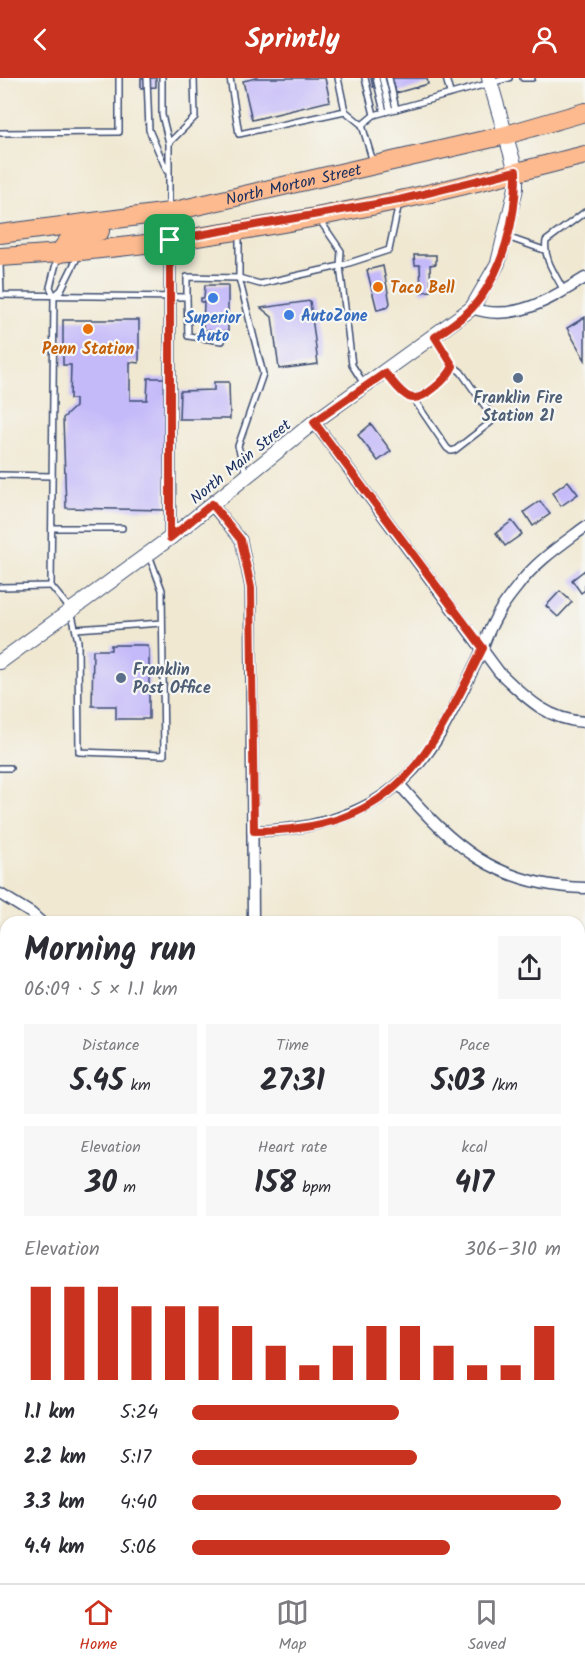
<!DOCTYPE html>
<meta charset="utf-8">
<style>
:root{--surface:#fff;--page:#f7f7f7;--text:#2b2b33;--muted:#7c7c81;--line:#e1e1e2;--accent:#c8321e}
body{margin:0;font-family:Kalam,sans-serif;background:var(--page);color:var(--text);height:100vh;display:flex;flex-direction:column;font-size:22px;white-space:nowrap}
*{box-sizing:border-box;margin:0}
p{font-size:20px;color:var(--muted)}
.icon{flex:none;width:33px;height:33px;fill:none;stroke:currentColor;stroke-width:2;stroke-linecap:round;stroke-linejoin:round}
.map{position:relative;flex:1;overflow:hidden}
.sheet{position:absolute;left:0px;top:838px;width:585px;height:668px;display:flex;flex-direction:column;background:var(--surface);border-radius:18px 18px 0 0;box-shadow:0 2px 4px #0004}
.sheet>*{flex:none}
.pin{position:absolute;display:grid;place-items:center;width:51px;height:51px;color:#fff;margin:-26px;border-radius:12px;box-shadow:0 3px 9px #0006}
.round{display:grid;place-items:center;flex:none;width:63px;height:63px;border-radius:0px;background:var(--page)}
.summary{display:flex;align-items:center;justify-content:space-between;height:102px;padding:0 24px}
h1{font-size:33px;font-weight:700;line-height:45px}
.figures{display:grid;grid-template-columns:repeat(3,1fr);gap:9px;height:102px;padding:6px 24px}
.figures div{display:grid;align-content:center;border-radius:0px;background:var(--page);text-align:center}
.figures b{font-size:30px;font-weight:700}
.figures small{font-size:16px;font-weight:400}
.figures p{font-size:16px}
.chart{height:168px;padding:12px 24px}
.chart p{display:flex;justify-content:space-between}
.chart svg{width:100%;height:108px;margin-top:6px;stroke:var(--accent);stroke-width:6}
ul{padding:0 24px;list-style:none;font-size:20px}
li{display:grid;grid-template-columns:96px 72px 1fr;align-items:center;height:45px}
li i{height:15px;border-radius:8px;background:var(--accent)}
header{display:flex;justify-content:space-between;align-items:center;height:78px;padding:0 24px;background:var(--accent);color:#fff;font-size:27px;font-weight:700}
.dock{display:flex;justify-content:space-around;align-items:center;height:84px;border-top:2px solid var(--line);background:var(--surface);font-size:16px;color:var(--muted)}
.dock a{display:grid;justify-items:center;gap:3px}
.dock .active{color:var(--accent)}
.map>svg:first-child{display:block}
</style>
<header><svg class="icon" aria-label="back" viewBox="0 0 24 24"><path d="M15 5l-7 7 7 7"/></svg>Sprintly<svg class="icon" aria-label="person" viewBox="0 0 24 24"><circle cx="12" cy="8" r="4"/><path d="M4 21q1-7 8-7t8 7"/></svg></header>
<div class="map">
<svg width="585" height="1505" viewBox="0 0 585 1505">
<rect width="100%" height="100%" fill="#f6f6f2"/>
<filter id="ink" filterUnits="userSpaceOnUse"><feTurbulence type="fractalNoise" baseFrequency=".0167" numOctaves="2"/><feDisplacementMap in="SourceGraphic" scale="12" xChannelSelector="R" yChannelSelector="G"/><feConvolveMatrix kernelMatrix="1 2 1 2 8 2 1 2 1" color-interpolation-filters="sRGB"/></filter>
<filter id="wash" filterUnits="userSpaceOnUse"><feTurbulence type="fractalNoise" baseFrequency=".008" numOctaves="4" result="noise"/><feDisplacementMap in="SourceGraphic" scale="24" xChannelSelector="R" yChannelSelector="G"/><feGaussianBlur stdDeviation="1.35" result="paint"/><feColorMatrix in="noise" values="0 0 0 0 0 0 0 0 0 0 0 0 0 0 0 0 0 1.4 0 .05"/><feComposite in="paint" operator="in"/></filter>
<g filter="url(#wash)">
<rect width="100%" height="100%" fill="#f0e8d1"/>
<g id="blocks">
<g fill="#c4b9f9">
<path d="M141,0h15v9l-15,1z"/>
<path d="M256,0h69l5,23 -78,19 -9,-39z"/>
<path d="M371,0h56l1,6 -32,9 -3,-11 -20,5z"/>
<path d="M414,177h22v9l-6,1 1,26 -10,1 -1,-27h-5z"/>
<path d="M383,188l7,37 -2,4 -11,3 -10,-40z"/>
<path d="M205,207h23v46h-5v5h-15l1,-6h-6l1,-28h-3v-4h3z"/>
<path d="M310,223l8,63 -39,5 -7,-52 -11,-9z"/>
<path d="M585,239v43l-18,-32z"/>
<path d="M63,242h76v43l-9,-1v38h17l1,-22h19l-2,132 -99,-2 -3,-90 12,-11v-8h-5l1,-34h-8z"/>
<path d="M214,304h15l1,37h-51l1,-28 34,-1z"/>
<path d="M371,346l20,27 -13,10 -20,-26z"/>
<path d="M568,403l10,13 -17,12 -9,-13z"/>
<path d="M540,423l10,13 -17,12 -9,-14z"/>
<path d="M512,443l10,13 -17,12 -9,-13z"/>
<path d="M585,492v20l-4,3 -9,-13z"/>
<path d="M560,513l12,11 -14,15 -12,-11z"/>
<path d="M111,567h36l2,5v69h-33v-13h-24l1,-56h18z"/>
</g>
</g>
</g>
<g filter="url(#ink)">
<use href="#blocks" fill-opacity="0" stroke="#3b4b6f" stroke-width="1.5"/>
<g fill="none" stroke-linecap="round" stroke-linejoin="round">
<g stroke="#3b4b6f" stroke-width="8">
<g id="service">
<path d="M147,0l2,52 18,41"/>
<path d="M162,0v37l7,28"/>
<path d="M230,0l9,56 106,-23 -7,-33"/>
<path d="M365,0l9,37"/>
<path d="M376,0l8,34"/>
<path d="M382,0l8,32"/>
<path d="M389,0l7,31"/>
<path d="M446,0l4,15"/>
<path d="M523,0h9"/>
<path d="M345,33l17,14 11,37"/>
<path d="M362,47l12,-10 135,-37"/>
<path d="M0,55l119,-1v-54"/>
<path d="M169,132v-67l26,-26 -1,-39"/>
<path d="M319,141l22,32 -1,15 49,-16 10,-47"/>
<path d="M239,156v44l24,96 -25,72 8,28"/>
<path d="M507,159l37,13"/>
<path d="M58,178l-8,31 4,9 -3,290 20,24 7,31 1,111 85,3 -2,-165 -13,-35"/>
<path d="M0,187l1,30 186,2 1,39 34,5"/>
<path d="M564,213c-8,-16 -21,-32 -18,-50l39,-29"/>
<path d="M54,218l7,-6 18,-36"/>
<path d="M187,219v-20l52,1 21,6 80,-18 12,99 12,19"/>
<path d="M385,295l22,23 6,2 34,50 4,3 4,-1 36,-28 1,-6 -31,-44 -9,-7 -17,-28"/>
<path d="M413,320c17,-5 33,-16 40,-32"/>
<path d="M0,397l52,1"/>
<path d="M52,450h70"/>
<path d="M0,509l51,-1"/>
<path d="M76,551l86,-6"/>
<path d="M0,690h10"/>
</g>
</g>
<g stroke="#3b4b6f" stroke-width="13">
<g id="minor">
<path d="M170,134v326"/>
<path d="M472,230c41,15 79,-9 113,-30"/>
<path d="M314,344l185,250c26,25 48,48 86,50"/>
<path d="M212,427l29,35 10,48 2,334"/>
<path d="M399,706c54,63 98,102 186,104"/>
<path d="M254,753c79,-1 146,-27 187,-99 14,-24 25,-49 37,-73 5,-11 8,-23 14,-34 6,-13 16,-27 25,-38 18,-25 44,-42 68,-60"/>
<path d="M0,816l31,19 10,9"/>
<path d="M579,978h6"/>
<path d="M579,1154l6,1"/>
<path d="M0,1228h6"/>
<path d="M579,1317l6,-2"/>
<path d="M59,1505v-5"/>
</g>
</g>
<g stroke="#3b4b6f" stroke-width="16">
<path id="tertiary" d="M0,584l170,-124 144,-116 158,-114 26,-45 18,-75v-17l-27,-93"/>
</g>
<g stroke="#3b4b6f" stroke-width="20">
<g id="primary">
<path id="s1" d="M0,156l170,-22 336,-77 79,-23"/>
<path d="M58,176l10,-13 32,-10"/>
<path d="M0,179c133,-7 270,-29 400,-57 62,-13 123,-30 185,-45"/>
</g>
</g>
<use href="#service" stroke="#fff" stroke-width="5"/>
<use href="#minor" stroke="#fff" stroke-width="10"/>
<use href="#tertiary" stroke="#fff" stroke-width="14"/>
<use href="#primary" stroke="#fcba8e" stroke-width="18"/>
<g stroke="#1b2f5e" stroke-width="4">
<path d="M579,1451l6,-2"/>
<path d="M372,1505l19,-5"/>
</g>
</g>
</g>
<g fill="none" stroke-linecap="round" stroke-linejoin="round" filter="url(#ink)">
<g stroke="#fff" stroke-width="12">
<path id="route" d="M516,93c1,45 -13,103 -44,137 -10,11 -25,20 -37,29l18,29c-5,12 -31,37 -44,31 -9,-4 -17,-17 -24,-24l-71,49 169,226c-56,113 -87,182 -229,183l-3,-243 -10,-48 -29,-36 -42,34v-298l229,-40z"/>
</g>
<use href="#route" stroke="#c8321e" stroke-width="8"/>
</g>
<g fill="#e8710a" stroke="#f6f6f2" stroke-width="2">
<circle cx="378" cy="209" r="6"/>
<circle cx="88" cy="251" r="6"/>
</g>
<g fill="#3f7fe0" stroke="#f6f6f2" stroke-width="2">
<circle cx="213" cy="220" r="6"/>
<circle cx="289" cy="237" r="6"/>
</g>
<g fill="#5c6f8a" stroke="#f6f6f2" stroke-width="2">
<circle cx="518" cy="300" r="6"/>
<circle cx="121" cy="600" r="6"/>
</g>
<g text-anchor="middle" stroke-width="4.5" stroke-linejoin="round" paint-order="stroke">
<g font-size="16" fill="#1b2f5e" stroke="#f6f6f2">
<text dy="6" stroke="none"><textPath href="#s1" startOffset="298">North Morton Street</textPath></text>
<text transform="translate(240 383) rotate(-39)" y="6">North Main Street</text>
</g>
<g font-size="16" font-weight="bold" fill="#c56008" stroke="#f6f6f2" text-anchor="start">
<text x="390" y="215">Taco Bell</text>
<text x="88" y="276" text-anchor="middle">Penn Station</text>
</g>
<g font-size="16" font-weight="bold" fill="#366cbe" stroke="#f6f6f2" text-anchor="start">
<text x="301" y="243">AutoZone</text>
<text x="213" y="245" text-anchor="middle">Superior<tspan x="213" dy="18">Auto</tspan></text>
</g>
<g font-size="16" font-weight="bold" fill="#4e5e75" stroke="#f6f6f2">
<text x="518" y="325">Franklin Fire<tspan x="518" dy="18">Station 21</tspan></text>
<text x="133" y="597" text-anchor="start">Franklin<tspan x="133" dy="18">Post Office</tspan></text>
</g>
</g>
</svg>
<div class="pin" style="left:170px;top:162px;background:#1e9e55"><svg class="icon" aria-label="arrive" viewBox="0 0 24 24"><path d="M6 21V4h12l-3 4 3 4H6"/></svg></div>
<section class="sheet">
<div class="summary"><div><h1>Morning run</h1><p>06:09 · 5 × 1.1 km</p></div><a class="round"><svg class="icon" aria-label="share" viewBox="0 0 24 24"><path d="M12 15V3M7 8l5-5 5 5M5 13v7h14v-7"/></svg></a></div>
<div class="figures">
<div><p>Distance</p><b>5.45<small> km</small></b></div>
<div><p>Time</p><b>27:31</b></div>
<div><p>Pace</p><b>5:03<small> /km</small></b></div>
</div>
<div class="figures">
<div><p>Elevation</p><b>30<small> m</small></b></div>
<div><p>Heart rate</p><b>158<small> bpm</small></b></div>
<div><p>kcal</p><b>417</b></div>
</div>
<div class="chart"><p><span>Elevation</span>306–310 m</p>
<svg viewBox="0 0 160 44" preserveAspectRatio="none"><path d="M5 44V6M15 44V6M25 44V6M35 44V14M45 44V14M55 44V14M65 44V22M75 44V30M85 44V38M95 44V30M105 44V22M115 44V22M125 44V30M135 44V38M145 44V38M155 44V22"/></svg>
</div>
<ul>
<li><b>1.1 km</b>5:24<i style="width:56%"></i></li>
<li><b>2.2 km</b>5:17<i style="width:61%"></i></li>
<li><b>3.3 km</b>4:40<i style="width:100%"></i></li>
<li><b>4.4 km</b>5:06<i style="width:70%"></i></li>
</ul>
</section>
</div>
<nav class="dock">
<a class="active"><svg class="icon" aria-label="home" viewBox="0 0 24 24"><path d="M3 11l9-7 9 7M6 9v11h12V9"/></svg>Home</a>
<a><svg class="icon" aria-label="map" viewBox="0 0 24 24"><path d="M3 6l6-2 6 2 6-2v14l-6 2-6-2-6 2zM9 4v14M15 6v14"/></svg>Map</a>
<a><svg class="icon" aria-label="saved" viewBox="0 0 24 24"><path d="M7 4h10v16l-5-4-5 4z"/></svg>Saved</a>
</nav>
